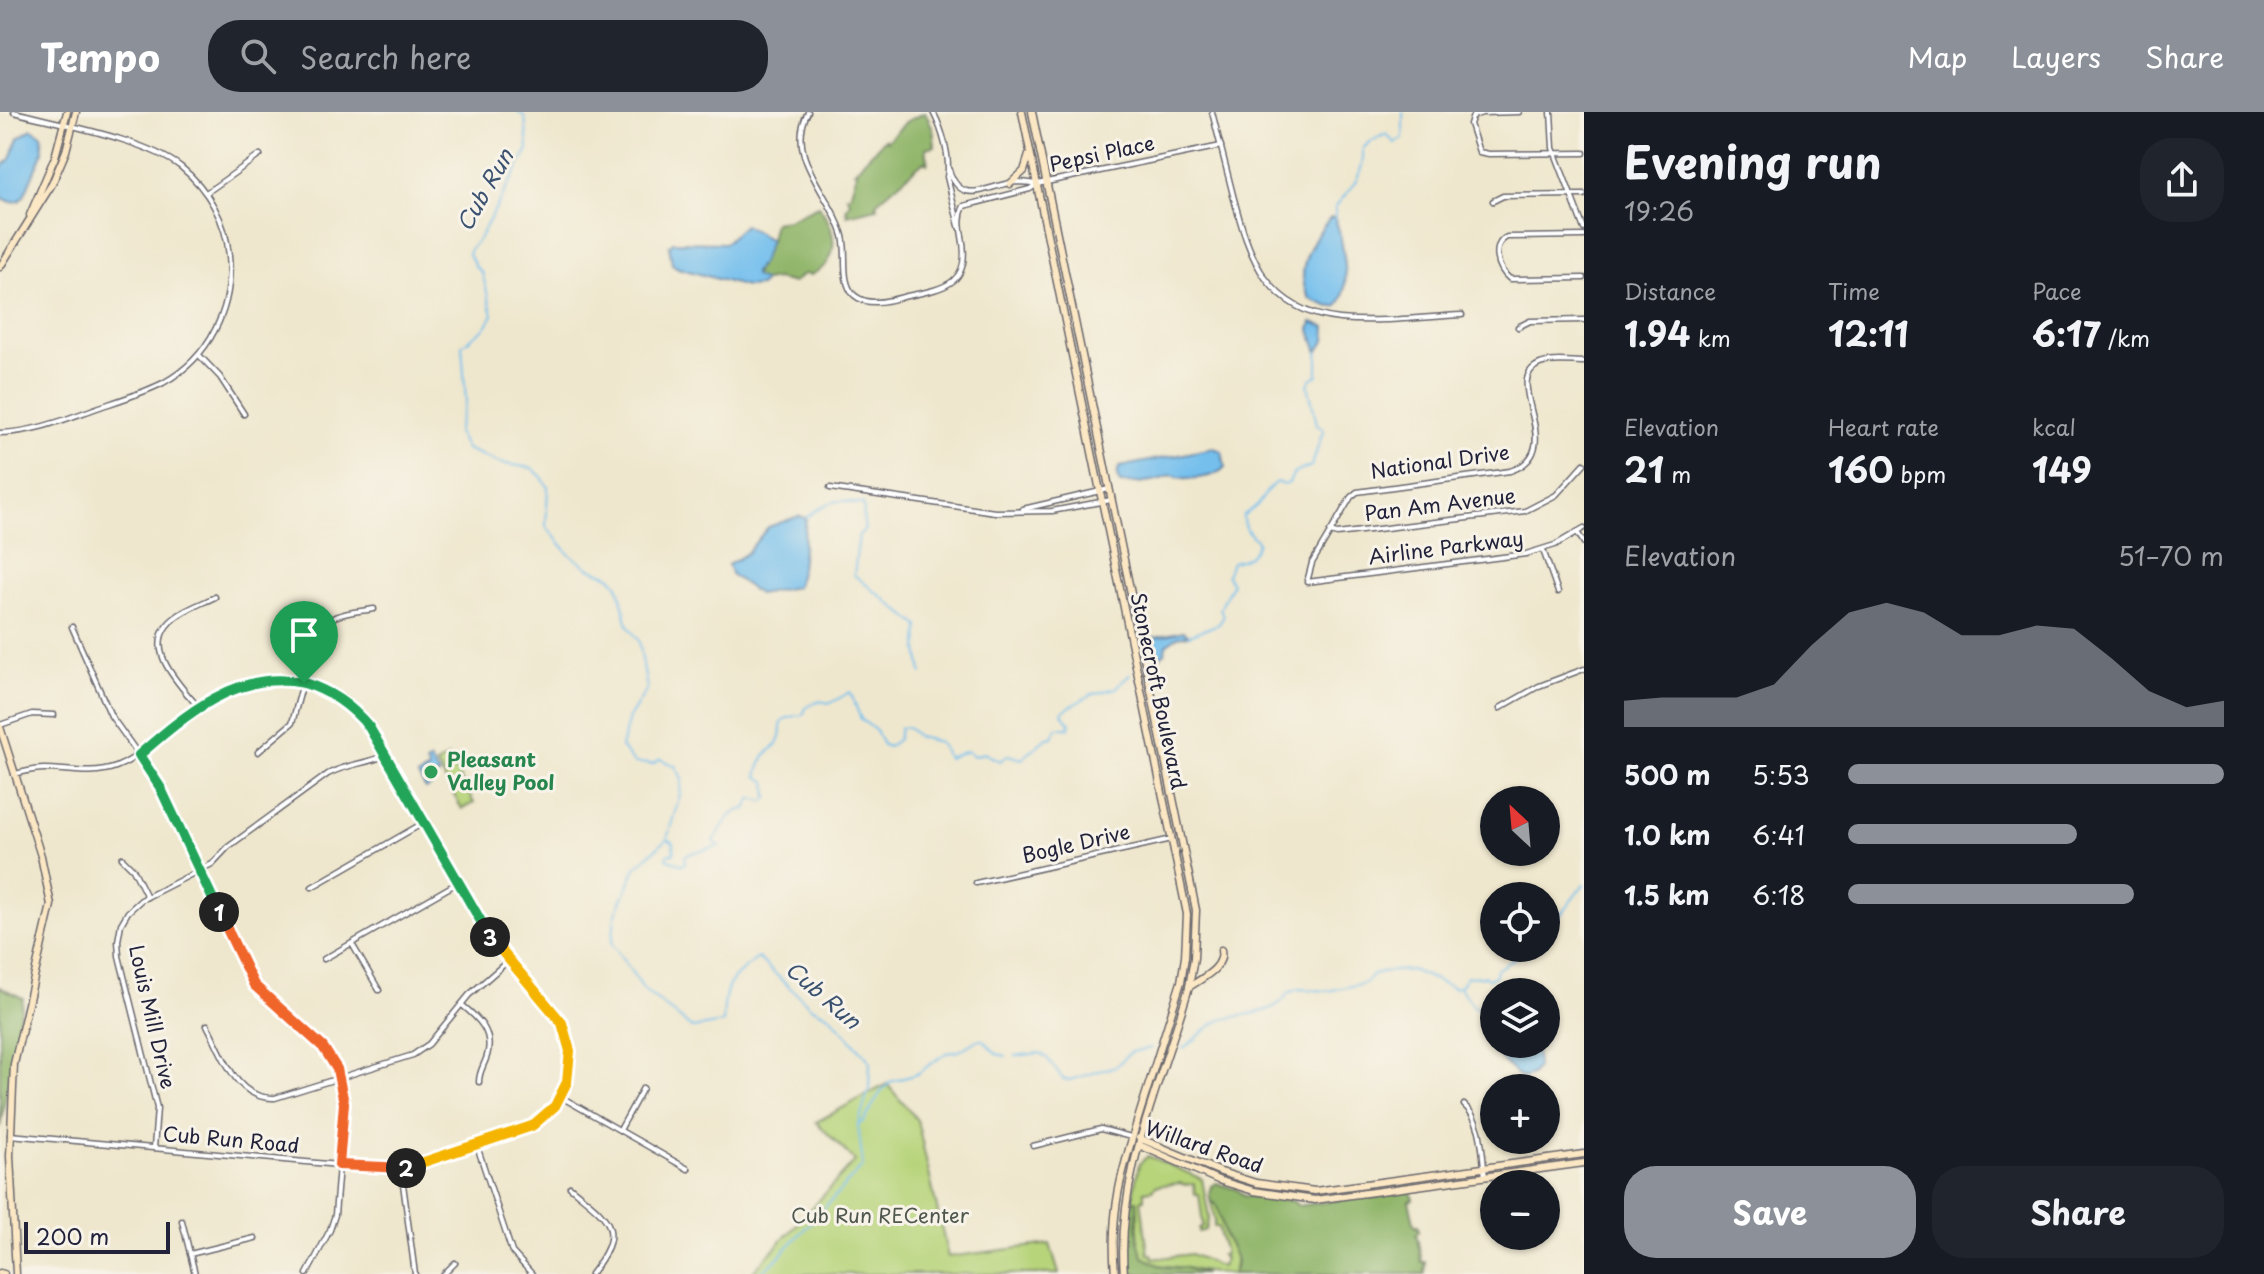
<!DOCTYPE html>
<meta charset="utf-8">
<style>
:root{--surface:#171b24;--page:#20242c;--text:#f1f3f6;--muted:#9ea1a6;--accent:#8c9099}
body{margin:0;font-family:"Playpen Sans",sans-serif;background:var(--page);color:var(--text);height:100vh;display:flex;flex-direction:column;font-size:30px;white-space:nowrap}
*{box-sizing:border-box;margin:0}
p{font-size:26px;color:var(--muted)}
.icon{flex:none;width:44px;height:44px;fill:none;stroke:currentColor;stroke-width:2;stroke-linecap:round;stroke-linejoin:round}
.map{position:relative;flex:1;overflow:hidden}
.details{display:flex;flex-direction:column;background:var(--surface);width:680px}
.details>*{flex:none}
.needle{width:52px;rotate:334deg}
.buttons{position:absolute;left:1480px;top:674px;display:grid;gap:16px}
.buttons a{display:grid;place-items:center;width:80px;height:80px;border-radius:50%;background:var(--surface);box-shadow:0 2px 6px #0004;font-size:40px}
.scale{position:absolute;left:24px;bottom:20px;width:146px;box-sizing:border-box;padding-left:8px;border:4px solid #22223b;border-top:0;font-size:22px;line-height:28px;white-space:nowrap;color:#22223b;-webkit-text-stroke:6px #f7f3e8;paint-order:stroke}
.pin{position:absolute;display:grid;place-items:center;width:68px;height:68px;color:#fff;margin:-82px -34px;border-radius:50% 50% 50% 0;rotate:-45deg;box-shadow:0 0 8px #0007}
.pin .icon{rotate:45deg}
.km{position:absolute;width:40px;height:40px;margin:-20px;border-radius:50%;background:#222;color:#fff;font-size:22px;line-height:40px;text-align:center}
.round{display:grid;place-items:center;flex:none;width:84px;height:84px;border-radius:32px;background:var(--page)}
.headline{display:flex;align-items:center;justify-content:space-between;height:136px;padding:0 40px}
h1{font-size:44px;font-weight:700;line-height:60px}
.figures{display:grid;grid-template-columns:repeat(3,1fr);gap:12px;height:136px;padding:8px 40px}
.figures div{display:grid;align-content:center}
.figures b{font-size:34px;font-weight:700}
.figures small{font-size:22px;font-weight:400}
.figures p{font-size:22px}
.chart{height:224px;padding:16px 40px}
.chart p{display:flex;justify-content:space-between}
.chart svg{width:100%;height:144px;margin-top:8px;fill:var(--accent);opacity:.7}
.cta{display:flex;gap:16px;margin-top:auto;padding:16px 40px}
.cta a{flex:1;height:92px;border-radius:32px;background:var(--accent);color:#fff;font-size:32px;font-weight:700;line-height:92px;text-align:center}
.cta a+a{background:var(--page);color:var(--text)}
ul{padding:0 40px;list-style:none;font-size:26px}
li{display:grid;grid-template-columns:128px 96px 1fr;align-items:center;height:60px}
li i{height:20px;border-radius:10px;background:var(--accent)}
header{display:flex;align-items:center;gap:48px;box-sizing:border-box;height:112px;padding:0 40px;background:var(--accent);color:#fff}
header strong{font-size:38px}
nav{display:flex;gap:44px;margin-inline-start:auto;font-size:28px}
.search{width:560px;height:72px;background:var(--page);display:flex;align-items:center;gap:20px;box-sizing:border-box;padding:0 28px;border-radius:32px;color:var(--muted);font-size:30px}
main{display:flex;flex:1;min-height:0}
.map>svg:first-child{display:block}
</style>
<header>
<strong>Tempo</strong>
<div class="search"><svg class="icon" aria-label="search" viewBox="0 0 24 24"><circle cx="10" cy="10" r="6"/><path d="M15 15l6 6"/></svg>Search here</div>
<nav><a>Map</a><a>Layers</a><a>Share</a></nav>
</header>
<main>
<div class="map">
<svg width="1584" height="1162" viewBox="0 0 1584 1162">
<rect width="100%" height="100%" fill="#f7f3e8"/>
<filter id="ink" filterUnits="userSpaceOnUse"><feTurbulence type="fractalNoise" baseFrequency=".0125" numOctaves="2"/><feDisplacementMap in="SourceGraphic" scale="16" xChannelSelector="R" yChannelSelector="G"/><feConvolveMatrix kernelMatrix="1 2 1 2 8 2 1 2 1" color-interpolation-filters="sRGB"/></filter>
<filter id="wash" filterUnits="userSpaceOnUse"><feTurbulence type="fractalNoise" baseFrequency=".006" numOctaves="4" result="noise"/><feDisplacementMap in="SourceGraphic" scale="32" xChannelSelector="R" yChannelSelector="G"/><feGaussianBlur stdDeviation="1.8" result="paint"/><feColorMatrix in="noise" values="0 0 0 0 0 0 0 0 0 0 0 0 0 0 0 0 0 1.4 0 .05"/><feComposite in="paint" operator="in"/></filter>
<g filter="url(#wash)">
<rect width="100%" height="100%" fill="#efe7cd"/>
<g fill="#b7d47a" stroke="#6c7b5a" stroke-width="2">
<path d="M448,645l26,46 -12,6 -26,-45z"/>
<path d="M887,972l30,36 31,137 102,-13 9,30h-308l104,-113 -39,-39z"/>
<path d="M1148,1044l54,23 7,39 -3,12 -7,2v-4l4,-2 -4,-32h-4l-1,-10 -9,1 -5,-2 -24,3 -4,4 -8,1v8l-3,1 7,54h4l1,5 38,-5 31,13 3,-8 -4,-4 4,-1 -7,-27h-4l1,-7 -4,-17 4,-1c8,19 28,53 17,72 -18,0 -29,-2 -45,-6 -19,-3 -35,1 -48,-16l-2,-51 -5,-1 7,-36z"/>
</g>
<g fill="#91b66a" stroke="#5a6c52" stroke-width="2">
<path d="M925,0l8,17 2,17 -9,2 2,13 -1,3 -3,-3 -48,42 1,5 -30,7 -1,-5 4,-8 -3,-6h3l7,-24 -3,-1 31,-32 2,2 20,-20z"/>
<path d="M818,94c13,15 22,39 9,57 -4,6 -10,8 -16,12l-8,-1 -10,9 -16,-4 -13,2 -10,-5 16,-36 4,-18 14,-2z"/>
<path d="M0,875l23,11 -23,129z"/>
<path d="M1216,1071l22,7 6,6 49,5 5,5 68,-10 6,2 37,-7 4,5v4l-4,1 6,25 3,-1 1,6 -3,2 6,29h4l-1,12h-193c9,-14 0,-22 -6,-36 -4,-9 -6,-21 -9,-31l-2,-4h-4l-2,-9 2,-8z"/>
<path d="M1132,1088h5l1,41 5,16 19,10 24,1 19,6h-74l-3,-39z"/>
</g>
<g fill="#74bfed" stroke="#4b7094" stroke-width="2">
<path d="M32,17l10,6 1,16 -19,45 -5,5 -8,1 -11,-5v-29l11,-9 7,-21z"/>
<path d="M1331,105l4,1c7,20 18,70 3,88l-8,1 -20,-8c-18,-27 3,-62 21,-82z"/>
<path d="M744,113l26,15 -9,24 -7,8v4l10,5 -4,5 -14,1 -68,-19 -6,-4 -3,-18 4,-4 52,1z"/>
<path d="M1312,210l14,5 -1,14 -7,11 -8,-22z"/>
<path d="M1213,336l9,3 3,16c-10,12 -39,14 -53,8 -17,7 -34,9 -52,8l-3,-7 2,-9z"/>
<path d="M799,404l7,2 -5,50 -5,19 -38,7 -27,-20 -3,-9 19,-12 21,-26z"/>
<path d="M1184,519l5,4 -12,2 -11,8 -1,7 -11,11 -5,-21 2,-4z"/>
<path d="M430,648l9,15 -10,5 2,6 -5,3 -8,-13 11,-6 -3,-7z"/>
<path d="M1494,908v24h42l1,23 -5,8 -8,3c-19,-9 -32,-31 -40,-50z"/>
</g>
<g fill="none" stroke-linecap="round" stroke-linejoin="round">
<g stroke="#74bfed" stroke-width="2">
<path d="M518,0l7,5 3,32 -48,88 -12,15 7,14 7,7 11,42 -8,13 -23,17 4,56 -9,31 9,17 33,14 33,5 9,8 7,11 -2,39 23,28 20,14 21,8 8,9 10,41 11,15 8,48 -18,29 -8,29 13,16 19,1 7,-5 15,7 7,12 -2,17 -13,44 -31,28 -21,49 -3,28 32,46 48,38 31,-5c2,-40 4,-41 35,-65l53,49 19,9 40,45 -1,28 -11,36 5,41 -92,99 -13,9"/>
<path d="M1335,106v-11c16,-18 30,-32 28,-58l5,-6 18,-9 9,9 8,-5v-26"/>
<path d="M806,406c10,-8 23,-18 37,-17 7,0 11,4 20,3 2,9 -1,16 2,25l-6,6 -5,40 65,51 -1,24 4,23"/>
<path d="M1189,523l30,-11 5,-8 -4,-7 12,-25 -5,-9 5,-13c15,-3 20,-6 26,-20 -8,-9 -16,-13 -15,-27 23,-12 18,-22 33,-33l8,3 5,-2 4,-9 18,-8c6,-11 7,-24 13,-36l-7,-6 -9,-39 3,-6 7,-4v-23"/>
<path d="M669,728l4,2 1,11 -6,1 -1,4 15,7 3,-2v-7l3,-2 32,-8 -7,-5c10,-12 14,-30 33,-32l6,-11 12,3 4,-3 -1,-16 -10,-6c2,-8 5,-17 10,-23 3,-3 8,-5 10,-9 10,-16 -7,-26 26,-29l3,-7 12,-7 13,2 19,-11 11,27 15,12 7,14 5,2 10,-8 2,-11 7,-1 11,10 21,5 9,16 19,-7 7,5 10,-3 16,8 8,-6 14,4 23,-20 7,-2 5,-9h12l1,-5 -8,-9 1,-3 27,-16 26,-7 14,-14"/>
<path d="M1546,822l2,-10 10,-6 26,-34"/>
<path d="M1461,873l5,-8 17,-1 6,3 6,-3 1,-6 35,-22"/>
<path d="M1460,876l14,19 15,3 5,11"/>
<path d="M1183,936c13,-7 25,-23 36,-27 22,-9 57,-4 69,-28l11,-4 29,2 37,-8 9,-9 7,-2 30,-2 43,18 6,-2"/>
<path d="M1015,944l25,-3 7,5 16,21 7,1 46,-14 15,-14 20,-4"/>
<path d="M858,1013l6,-4 16,-28 10,-11 27,-8 29,-21 13,-2 18,-11h7l12,14 10,2"/>
</g>
</g>
</g>
<g filter="url(#ink)">
<g fill="none" stroke-linecap="round" stroke-linejoin="round">
<g stroke="#6a676e" stroke-width="7">
<g id="street">
<path d="M808,0c-24,45 24,83 35,124 5,19 -3,45 11,59 15,13 37,5 53,1 41,-8 64,-13 55,-60 -2,-11 -3,-20 2,-30l66,-17 7,-5"/>
<path d="M933,0c9,17 18,46 14,65l12,49"/>
<path d="M1212,0c7,28 14,55 21,83 16,62 33,116 107,124 39,4 83,-2 122,-4"/>
<path d="M1519,0l-37,1 -9,3 -3,8 9,28 10,2 95,-1"/>
<path d="M1551,0l2,36 31,81"/>
<path d="M949,58c13,39 39,14 68,12 6,0 14,1 20,2l184,-38"/>
<path d="M206,81l54,-38"/>
<path d="M1493,89l10,-5 81,-1"/>
<path d="M1584,124l-77,1c-16,7 -10,33 3,42l74,-1"/>
<path d="M1518,215l12,-6 54,-1"/>
<path d="M199,243l21,22 24,37"/>
<path d="M1584,250c-13,0 -32,-3 -44,2 -41,16 31,87 -30,107l-153,21 -6,5 -39,66 -5,19 219,-28 29,-9 29,-17"/>
<path d="M0,321c34,-1 63,-13 94,-24 23,-8 47,-15 69,-26 46,-25 71,-75 66,-127 -3,-35 -21,-67 -48,-89 -36,-28 -121,-43 -167,-55"/>
<path d="M830,376l165,24 57,-1 59,-11"/>
<path d="M1023,397l86,-20"/>
<path d="M1330,420l7,2 188,-23 31,-16 28,-31"/>
<path d="M1577,420l7,11"/>
<path d="M1543,438l15,42"/>
<path d="M72,515l39,89 43,60 100,209 69,62 14,22 7,34 -9,112 -5,15 -23,44"/>
<path d="M1500,596l39,-22 45,-17"/>
<path d="M200,597c-18,-22 -58,-59 -30,-87 12,-12 31,-18 45,-25"/>
<path d="M0,613l32,-11 22,1"/>
<path d="M258,640l34,-29 24,-88c12,-23 34,-22 58,-26"/>
<path d="M122,746l11,11 14,28"/>
<path d="M976,771l196,-44"/>
<path d="M312,775l113,-65"/>
<path d="M352,832l27,46"/>
<path d="M324,847l135,-77"/>
<path d="M462,893c16,13 32,27 25,51 -3,10 -8,15 -8,26"/>
<path d="M207,913c16,29 28,75 68,73l138,-43 16,-11 40,-49 40,-35"/>
<path d="M561,985l127,72"/>
<path d="M1464,993c19,16 18,48 21,72"/>
<path d="M620,1018l23,-42"/>
<path d="M10,1023l384,35 14,-2 114,-37 19,-12 14,-13 12,-24 3,-21 -1,-17 -7,-21 -74,-89 -113,-198c-16,-24 -37,-43 -65,-51 -63,-19 -106,21 -153,55 -13,10 -25,21 -41,27 -25,9 -47,2 -72,2 -10,0 -20,3 -30,5"/>
<path d="M477,1034l35,106 20,22"/>
<path d="M1033,1034l68,-17 30,8"/>
<path d="M154,1036l3,-40 -38,-152 -1,-15 3,-17 7,-12 13,-12 71,-36 16,-17 100,-73c18,-10 39,-10 58,-19"/>
<path d="M401,1057l14,105"/>
<path d="M570,1075c39,32 57,41 21,87"/>
<path d="M182,1109l13,53"/>
<path d="M190,1142l65,-16"/>
<path d="M444,1162l11,-11"/>
</g>
</g>
<g stroke="#6a676e" stroke-width="9">
<g id="secondary">
<path d="M1022,0l165,802 -2,43 -4,25c-13,41 -26,82 -39,124 -19,61 -33,102 -27,168"/>
<path d="M1032,0l164,798 -2,48 -5,29c-27,94 -73,187 -65,287"/>
<path d="M1010,72l14,-13 5,-16"/>
<path d="M30,103l25,-58 12,-45"/>
<path d="M0,155l52,-83 14,-33 10,-39"/>
<path d="M0,615l41,129 10,49 -37,159 -4,92 6,118"/>
<path d="M1189,875c13,-9 36,-19 32,-37"/>
<path d="M1139,1026l82,34 35,11 59,8 269,-37"/>
<path d="M1139,1033l79,35 36,11 61,9 269,-37"/>
<path d="M0,1161l4,1"/>
</g>
</g>
<use href="#street" stroke="#fff" stroke-width="4"/>
<use href="#secondary" stroke="#fbe7c3" stroke-width="6"/>
</g>
</g>
<g fill="none" stroke-linecap="round" stroke-linejoin="round" filter="url(#ink)">
<g stroke="#fff" stroke-width="16">
<path id="split-1" d="M219,800l-59,-125 -21,-32c46,-40 100,-87 165,-72"/>
</g>
<g stroke="#fff" stroke-width="16">
<path id="split-2" d="M219,800l35,73 69,62 14,22 7,34 -5,62 67,3"/>
</g>
<g stroke="#fff" stroke-width="16">
<path id="split-3" d="M406,1056l126,-42 23,-20 12,-24 3,-31 -8,-28 -72,-86"/>
</g>
<g stroke="#fff" stroke-width="16">
<path id="split-4" d="M304,571c27,8 47,22 65,44l121,210"/>
</g>
<use href="#split-1" stroke="#22a559" stroke-width="10"/>
<use href="#split-2" stroke="#f0652b" stroke-width="10"/>
<use href="#split-3" stroke="#f5b400" stroke-width="10"/>
<use href="#split-4" stroke="#22a559" stroke-width="10"/>
</g>
<circle fill="#2e9e5b" stroke="#f7f3e8" stroke-width="3" cx="431" cy="660" r="8"/>
<g text-anchor="middle" stroke-width="6" stroke-linejoin="round" paint-order="stroke">
<g font-size="20" fill="#22223b" stroke="#f7f3e8">
<text transform="translate(1102 42) rotate(-12)" y="7">Pepsi Place</text>
<text transform="translate(1440 350) rotate(-8)" y="7">National Drive</text>
<text transform="translate(1440 393) rotate(-7)" y="7">Pan Am Avenue</text>
<text transform="translate(1446 436) rotate(-7)" y="7">Airline Parkway</text>
<text transform="translate(1158 579) rotate(78)" y="7">Stonecroft Boulevard</text>
<text transform="translate(1076 732) rotate(-13)" y="7">Bogle Drive</text>
<text transform="translate(152 905) rotate(77)" y="7">Louis Mill Drive</text>
<text transform="translate(231 1028) rotate(5)" y="7">Cub Run Road</text>
<text transform="translate(1204 1035) rotate(19)" y="7">Willard Road</text>
</g>
<g font-size="20" font-weight="bold" fill="#27864d" stroke="#f7f3e8" text-anchor="start">
<text x="447" y="655">Pleasant<tspan x="447" dy="23">Valley Pool</tspan></text>
</g>
<g font-size="20" fill="#4f574e" stroke="#f7f3e8">
<text x="880" y="1111">Cub Run RECenter</text>
</g>
<g font-size="22" font-style="italic" fill="#3b5170" stroke="#f7f3e8">
<text transform="translate(485 78) rotate(-60)" y="8">Cub Run</text>
<text transform="translate(823 883) rotate(41)" y="8">Cub Run</text>
</g>
</g>
</svg>
<div class="buttons">
<a><svg class="needle" viewBox="-14 -14 28 28"><path d="M0-13l5 13h-10z" fill="#e53935"/><path d="M0 13l5-13h-10z" fill="#9ea1a6"/></svg></a>
<a><svg class="icon" aria-label="locate" viewBox="0 0 24 24"><circle cx="12" cy="12" r="6"/><path d="M12 2v4M12 18v4M2 12h4M18 12h4"/></svg></a>
<a><svg class="icon" aria-label="layers" viewBox="0 0 24 24"><path d="M12 4l9 5-9 5-9-5zM3 14l9 5 9-5"/></svg></a>
<a>+</a>
<a>−</a>
</div>
<div class="scale">200 m</div>
<div class="pin" style="left:304px;top:571px;background:#1e9e55"><svg class="icon" aria-label="arrive" viewBox="0 0 24 24"><path d="M6 21V4h12l-3 4 3 4H6"/></svg></div>
<b class="km" style="left:219px;top:800px">1</b>
<b class="km" style="left:406px;top:1056px">2</b>
<b class="km" style="left:490px;top:825px">3</b>
</div>
<section class="details">
<div class="headline"><div><h1>Evening run</h1><p>19:26</p></div><a class="round"><svg class="icon" aria-label="share" viewBox="0 0 24 24"><path d="M12 15V3M7 8l5-5 5 5M5 13v7h14v-7"/></svg></a></div>
<div class="figures">
<div><p>Distance</p><b>1.94<small> km</small></b></div>
<div><p>Time</p><b>12:11</b></div>
<div><p>Pace</p><b>6:17<small> /km</small></b></div>
</div>
<div class="figures">
<div><p>Elevation</p><b>21<small> m</small></b></div>
<div><p>Heart rate</p><b>160<small> bpm</small></b></div>
<div><p>kcal</p><b>149</b></div>
</div>
<div class="chart"><p><span>Elevation</span>51–70 m</p>
<svg viewBox="0 0 160 44" preserveAspectRatio="none"><path d="M0 44V36L10 35L20 35L30 35L40 31L50 19L60 9L70 6L80 9L90 16L100 16L110 13L120 14L130 23L140 33L150 38L160 36V44z"/></svg>
</div>
<ul>
<li><b>500 m</b>5:53<i style="width:100%"></i></li>
<li><b>1.0 km</b>6:41<i style="width:61%"></i></li>
<li><b>1.5 km</b>6:18<i style="width:76%"></i></li>
</ul>
<div class="cta"><a>Save</a><a>Share</a></div>
</section>
</main>
